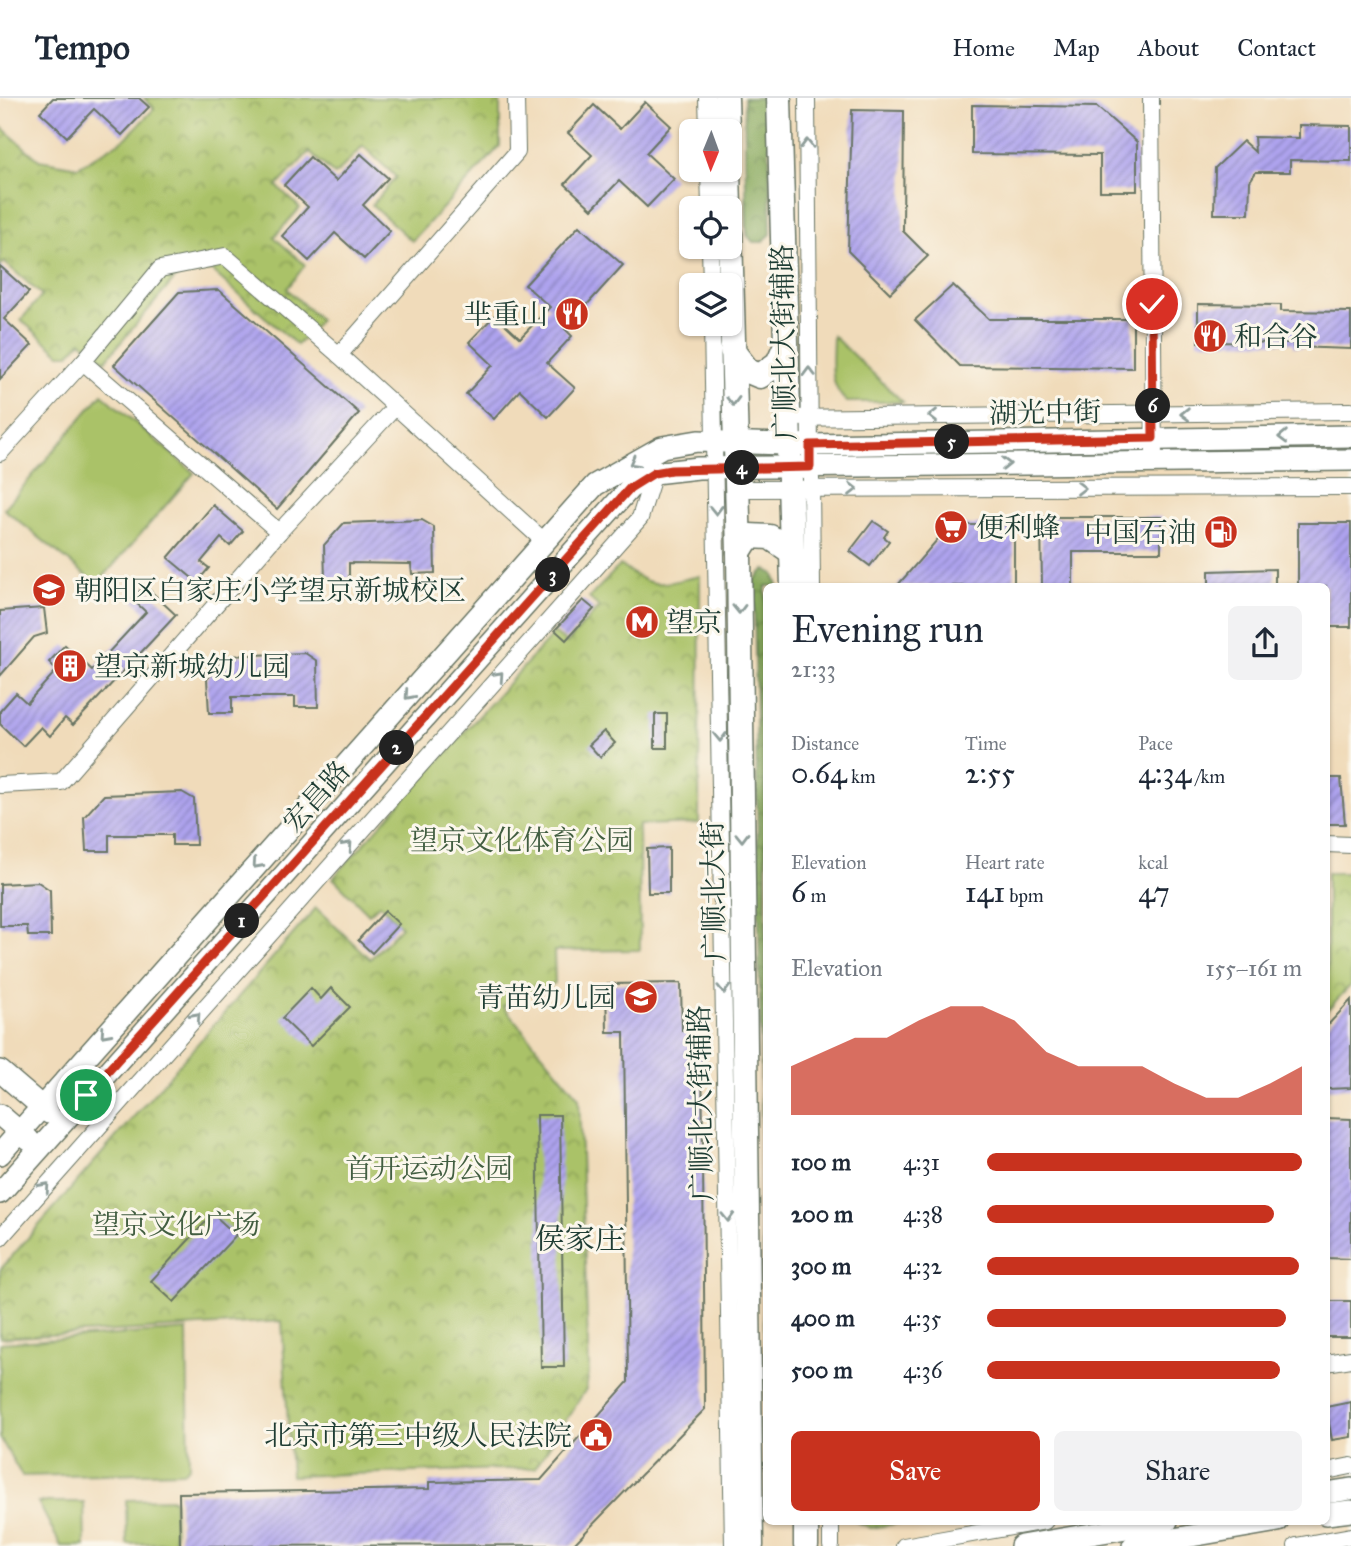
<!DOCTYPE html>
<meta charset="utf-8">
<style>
:root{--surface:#fff;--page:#f2f2f3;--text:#1f2937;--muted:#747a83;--line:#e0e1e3;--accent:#c8321e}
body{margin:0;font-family:"IM FELL Great Primer","Noto Serif SC",serif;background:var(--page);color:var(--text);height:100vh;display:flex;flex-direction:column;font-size:26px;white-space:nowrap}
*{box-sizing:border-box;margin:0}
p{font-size:23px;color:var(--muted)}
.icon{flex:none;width:38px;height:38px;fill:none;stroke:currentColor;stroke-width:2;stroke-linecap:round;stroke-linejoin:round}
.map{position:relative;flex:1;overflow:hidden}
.sheet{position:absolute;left:763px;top:485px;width:567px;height:942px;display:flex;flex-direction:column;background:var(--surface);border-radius:10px;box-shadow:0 2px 5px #0004}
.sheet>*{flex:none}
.needle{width:46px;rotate:181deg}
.buttons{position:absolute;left:679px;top:21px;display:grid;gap:14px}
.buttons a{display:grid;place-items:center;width:63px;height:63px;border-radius:10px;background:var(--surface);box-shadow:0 2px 5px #0004;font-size:35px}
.pin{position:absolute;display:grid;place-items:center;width:60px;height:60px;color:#fff;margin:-30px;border:4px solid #fff;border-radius:50%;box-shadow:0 2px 7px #0007}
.km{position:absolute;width:35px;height:35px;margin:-18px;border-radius:50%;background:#222;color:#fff;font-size:19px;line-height:35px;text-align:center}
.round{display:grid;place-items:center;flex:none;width:74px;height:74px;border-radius:10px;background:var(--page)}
.overview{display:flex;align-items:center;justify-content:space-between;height:119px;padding:0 28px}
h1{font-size:38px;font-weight:600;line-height:52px}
.metrics{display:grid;grid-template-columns:repeat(3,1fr);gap:10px;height:119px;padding:7px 28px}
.metrics div{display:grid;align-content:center}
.metrics b{font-size:30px;font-weight:600}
.metrics small{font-size:19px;font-weight:400}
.metrics p{font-size:19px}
.chart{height:196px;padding:14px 28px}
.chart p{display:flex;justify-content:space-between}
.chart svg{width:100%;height:126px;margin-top:7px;fill:var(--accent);opacity:.7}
.button{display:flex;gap:14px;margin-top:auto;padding:14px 28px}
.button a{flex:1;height:80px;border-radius:10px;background:var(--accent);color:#fff;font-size:28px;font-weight:600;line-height:80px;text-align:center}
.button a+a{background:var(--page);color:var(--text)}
ul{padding:0 28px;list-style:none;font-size:23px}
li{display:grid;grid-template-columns:112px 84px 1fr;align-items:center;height:52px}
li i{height:18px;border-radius:9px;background:var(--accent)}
header{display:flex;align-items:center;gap:42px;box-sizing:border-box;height:98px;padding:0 35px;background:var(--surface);border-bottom:2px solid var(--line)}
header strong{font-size:33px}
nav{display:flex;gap:38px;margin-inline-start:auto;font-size:24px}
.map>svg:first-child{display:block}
</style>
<header>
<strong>Tempo</strong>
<nav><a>Home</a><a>Map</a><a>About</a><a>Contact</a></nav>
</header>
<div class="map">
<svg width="1351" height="1448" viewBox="0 0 1351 1448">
<defs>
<pattern id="forest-crowns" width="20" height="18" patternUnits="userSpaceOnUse" patternTransform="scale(1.75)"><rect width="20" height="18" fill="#87a85c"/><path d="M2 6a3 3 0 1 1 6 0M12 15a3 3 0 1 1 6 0" fill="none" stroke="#6e8a4d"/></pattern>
<pattern id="park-crowns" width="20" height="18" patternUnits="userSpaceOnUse" patternTransform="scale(1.75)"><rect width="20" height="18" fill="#aac268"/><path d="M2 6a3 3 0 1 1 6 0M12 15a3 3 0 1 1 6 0" fill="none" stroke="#8a9f56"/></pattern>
<pattern id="building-hatch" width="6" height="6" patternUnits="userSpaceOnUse" patternTransform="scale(1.75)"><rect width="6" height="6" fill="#aea3ee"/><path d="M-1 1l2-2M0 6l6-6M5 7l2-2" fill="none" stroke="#8d86c2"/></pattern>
</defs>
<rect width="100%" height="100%" fill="#fbf7ec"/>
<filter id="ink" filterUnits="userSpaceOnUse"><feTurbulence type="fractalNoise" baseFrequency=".0143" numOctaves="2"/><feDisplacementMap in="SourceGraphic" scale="14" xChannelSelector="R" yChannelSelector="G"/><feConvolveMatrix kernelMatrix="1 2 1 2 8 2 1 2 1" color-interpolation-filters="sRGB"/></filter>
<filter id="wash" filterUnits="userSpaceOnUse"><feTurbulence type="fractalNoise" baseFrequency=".00686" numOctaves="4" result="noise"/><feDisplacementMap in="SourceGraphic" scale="28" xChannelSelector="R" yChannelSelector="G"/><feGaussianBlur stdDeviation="1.57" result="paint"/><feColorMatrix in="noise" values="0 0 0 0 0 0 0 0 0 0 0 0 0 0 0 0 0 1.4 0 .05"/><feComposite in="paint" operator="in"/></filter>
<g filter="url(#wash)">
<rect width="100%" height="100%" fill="#f0dbba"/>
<g fill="#aac268" stroke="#64804e" stroke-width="2">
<path d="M833,238l70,66h-56c-20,-17 -14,-43 -14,-66z"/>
<path d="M102,296l92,79 -97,111 -93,-75z"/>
<path d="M187,1232l2,137 -6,5 -161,4 -22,-38v-95z"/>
<path d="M174,1401l1,44 -48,1 -1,-44z"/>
<path d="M38,1404h46l1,44h-24z"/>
<path d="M855,1423h55l-39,7z"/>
</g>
<g fill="url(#forest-crowns)" stroke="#537248" stroke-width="2">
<path d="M744,0h24l3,136 -9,8h-9l-6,-7z"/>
<path d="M765,471l9,5 4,12h-12v840l-12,-846z"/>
</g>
<g fill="url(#park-crowns)" stroke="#64804e" stroke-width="2">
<path d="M144,0h356v48l-88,95 -40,-36 24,-28 -33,-31 -28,29 -26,-23 -32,34 23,22 -26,29 31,28 -18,24 33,31 -23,25 -86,-75 -34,6 -72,85 -24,-20 -12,13h-9l-39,-34 21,-25 -38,-33 -4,4v-140l39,34 39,7 48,-29 28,-29z"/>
<path d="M620,467c35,26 40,19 80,11l-1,247 -60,2 1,125 -86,1 1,32 -52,23 76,92 10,274 -3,17 -51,79 -244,8 -9,-155 -282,17v-68l316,-362 54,51 31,-32 -21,-23 -11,10 -36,-36 221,-245 13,10 32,-36 -10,-9z"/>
<path d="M1327,775h24v112l-24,25z"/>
</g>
<g id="blocks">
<g fill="url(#building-hatch)">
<path d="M53,0h86l10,9 -27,28 -28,-26 -27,28 -27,-25z"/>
<path d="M645,4l26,24 -25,27 28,26 -27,28 -28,-26 -27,28 -27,-25 27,-29 -24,-22 26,-28 26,24z"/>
<path d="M972,7l125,2 40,35v49h-37v-36l-128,-1z"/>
<path d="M852,12l52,1 -1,120 25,25 -38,37 -42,-42z"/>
<path d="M1299,27l52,1v35l-61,-1v12h-34l-6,9 -1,33h-35l1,-46 28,-27 12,11 -1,-15 45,1z"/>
<path d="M361,56l27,24 -25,27 27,26 -26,28 -29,-26 -26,28 -27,-25 26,-29 -24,-22 26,-28 26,24z"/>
<path d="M579,128l44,39 -58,64 7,7 -25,27 28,25 -27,29 -28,-27 -26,29 -28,-25 27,-29 -24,-23 26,-27 25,23 30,-31 -25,-22z"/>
<path d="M0,168l29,26 -25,27 28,26 -32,34z"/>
<path d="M953,187l36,34h144v49l-173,-2 -45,-46z"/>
<path d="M219,192l140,123 -82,96 -163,-144 65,-73z"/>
<path d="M1198,206l83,1v6l70,1v37l-58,-2v-4l-95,-1z"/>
<path d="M213,407l30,26 -13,15 -9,-8 -20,24 8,6 -12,14 -29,-24z"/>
<path d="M1041,419h120v35h-88v34h-31z"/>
<path d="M422,422l12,7 1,46 -23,1 -1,-10 -62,-1v16h-24l-1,-34 20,-22z"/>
<path d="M873,423l15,10 -4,6 5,4 -19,25 -20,-15z"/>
<path d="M1298,425h53v104h-25v-41h-28z"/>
<path d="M950,427h64v61h-117z"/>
<path d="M1275,471v17h-66v-15z"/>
<path d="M145,488l31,29 -103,110 -8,-7 -15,18 -9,-9 -18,19 -23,-22v-13l16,-18 11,10 30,-33 -8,-8 16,-17 27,25 54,-58 -14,-13z"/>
<path d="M583,502l11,9 -28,31 -11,-10z"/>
<path d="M44,510l3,25 -13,4 -34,39v-65z"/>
<path d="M305,555l12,8 1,46h-23v-10h-63v16h-23l-2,-34 20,-23z"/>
<rect x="655" y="616" width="12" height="34"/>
<path d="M604,633l11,12 -15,14 -11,-12z"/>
<path d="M1326,680h15l4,46h-19z"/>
<path d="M182,694l12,7 2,46h-24v-10h-63v16h-23l-2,-34 20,-22z"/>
<path d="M669,750v45h-21l-1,-44z"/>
<path d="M38,784l12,8 1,46h-23l-1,-10h-27v-42z"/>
<path d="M385,813l14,13 -27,29 -14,-13z"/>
<path d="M681,885l1,47h20l3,379 -132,136 -393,1 -1,-53 250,-4v-7l112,-2 87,-98 -4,-350h-17l-1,-48z"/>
<path d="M311,890l10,11 10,-11 19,19 -39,39 -29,-28z"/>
<path d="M1351,902v88l-25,1v-62z"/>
<path d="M537,1017h23l4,252h-23z"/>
<path d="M1326,1020l25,1v140l-25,-1z"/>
<path d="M213,1116l23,21 -62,67 -23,-21z"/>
<rect x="1326" y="1203" width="25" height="36"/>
<path d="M1351,1304v35l-19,3 -6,-33z"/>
</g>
</g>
</g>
<g filter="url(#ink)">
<use href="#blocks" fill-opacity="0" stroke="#687463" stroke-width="2"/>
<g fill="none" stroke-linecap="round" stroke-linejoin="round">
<g stroke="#687463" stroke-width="18">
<g id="street">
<path d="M516,0l1,54 -178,203 207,188"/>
<path d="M707,0l1,33"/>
<path d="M807,0l3,358"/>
<path d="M1151,0l3,363"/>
<path d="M709,72l1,38"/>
<path d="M710,149l1,38"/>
<path d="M712,226l21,1222"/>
<path d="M83,264l77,-93 65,-13 114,99"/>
<path d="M788,320l563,-7"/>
<path d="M0,355l83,-91 196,170"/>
<path d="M811,380l1,108"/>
<path d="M736,391l615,-2"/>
<path d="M0,687l61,-3 218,-250 116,-125"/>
<path d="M1326,746l25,1"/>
<path d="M0,1140l640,-720 14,-45"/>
<path d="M1326,1265l25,-4"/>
<path d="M1326,1373l25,-5"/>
<path d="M831,1423v25"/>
<path d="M904,1448l141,-25"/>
<path d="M1296,1448l55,-10"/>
</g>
</g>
<g stroke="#687463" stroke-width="24">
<g id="secondary">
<path d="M0,973l49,42"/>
<path d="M0,1017l29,25"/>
<path d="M0,1056l595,-669 67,-38 36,-6 112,4 541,-9"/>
<path d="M0,1095l630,-705 24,-15 44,-5 653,-8"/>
<path d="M1326,1395l25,-4"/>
<path d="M1326,1416l25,-3"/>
<path d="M1021,1448l146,-25"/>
<path d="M1133,1448l145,-25"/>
</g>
</g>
<g stroke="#687463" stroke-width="27">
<g id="primary">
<path d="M726,0l1,33"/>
<path d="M779,0l14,488"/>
<path d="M728,72l1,38"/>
<path d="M730,136l9,318 12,994"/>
<path d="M732,252l16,21 12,5 18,-13 7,-16"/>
<path d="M739,454l10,-16 21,1 22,15"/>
<path d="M806,1423v25"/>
</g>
</g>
<use href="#street" stroke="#fff" stroke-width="16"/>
<use href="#secondary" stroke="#fff" stroke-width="21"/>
<use href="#primary" stroke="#fff" stroke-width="24"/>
</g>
<defs><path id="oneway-chevron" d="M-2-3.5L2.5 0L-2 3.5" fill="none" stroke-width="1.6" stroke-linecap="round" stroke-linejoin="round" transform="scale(1.75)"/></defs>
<g stroke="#8f9e9a">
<use href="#oneway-chevron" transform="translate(807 46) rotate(-91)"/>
<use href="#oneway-chevron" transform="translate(809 274) rotate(-91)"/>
<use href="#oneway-chevron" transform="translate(733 303) rotate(89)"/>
<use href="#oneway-chevron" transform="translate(1185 316) rotate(179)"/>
<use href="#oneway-chevron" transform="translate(933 318) rotate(180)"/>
<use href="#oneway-chevron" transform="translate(1283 339) rotate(179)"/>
<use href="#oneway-chevron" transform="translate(634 364) rotate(151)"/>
<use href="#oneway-chevron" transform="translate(1006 366) rotate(-1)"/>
<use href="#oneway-chevron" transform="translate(1081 390)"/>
<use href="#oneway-chevron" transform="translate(853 391)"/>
<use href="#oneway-chevron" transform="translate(716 412) rotate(89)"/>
<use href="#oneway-chevron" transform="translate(739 511) rotate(89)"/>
<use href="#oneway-chevron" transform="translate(499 578) rotate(-48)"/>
<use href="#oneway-chevron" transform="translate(409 597) rotate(132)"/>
<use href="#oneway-chevron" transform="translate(720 639) rotate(89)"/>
<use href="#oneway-chevron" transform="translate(742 739) rotate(89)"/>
<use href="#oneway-chevron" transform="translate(348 748) rotate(-48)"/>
<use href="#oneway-chevron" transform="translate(257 766) rotate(132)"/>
<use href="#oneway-chevron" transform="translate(724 891) rotate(89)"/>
<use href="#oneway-chevron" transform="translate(196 919) rotate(-48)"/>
<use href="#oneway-chevron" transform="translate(105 935) rotate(132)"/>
<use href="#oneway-chevron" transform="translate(45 1089) rotate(-48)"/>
<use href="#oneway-chevron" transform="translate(728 1119) rotate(89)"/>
</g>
</g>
<g fill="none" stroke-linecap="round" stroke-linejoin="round" filter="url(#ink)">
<g stroke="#fff" stroke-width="14">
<path id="route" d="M86,997l544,-607 24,-15 17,-3 139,-3v-22l343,-7 -1,-134"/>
</g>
<use href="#route" stroke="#c8321e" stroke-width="9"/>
</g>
<defs>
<g id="restaurant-disc" transform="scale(1.75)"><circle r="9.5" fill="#c8321e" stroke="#fbf7ec"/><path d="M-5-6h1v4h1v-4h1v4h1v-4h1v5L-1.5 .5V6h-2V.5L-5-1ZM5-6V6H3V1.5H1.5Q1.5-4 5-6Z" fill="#fff"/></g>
<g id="supermarket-disc" transform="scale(1.75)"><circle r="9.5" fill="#c8321e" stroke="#fbf7ec"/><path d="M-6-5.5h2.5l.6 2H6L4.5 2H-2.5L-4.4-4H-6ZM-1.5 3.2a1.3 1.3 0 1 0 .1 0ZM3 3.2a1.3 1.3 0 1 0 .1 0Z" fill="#fff"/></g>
<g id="fuel-disc" transform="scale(1.75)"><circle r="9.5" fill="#c8321e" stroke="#fbf7ec"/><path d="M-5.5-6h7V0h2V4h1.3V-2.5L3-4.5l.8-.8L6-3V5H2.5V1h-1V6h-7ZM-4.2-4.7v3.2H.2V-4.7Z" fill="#fff"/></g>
<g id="school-disc" transform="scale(1.75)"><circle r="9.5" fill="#c8321e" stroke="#fbf7ec"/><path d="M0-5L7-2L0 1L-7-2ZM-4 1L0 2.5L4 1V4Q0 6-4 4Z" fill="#fff"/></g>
<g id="metro-disc" transform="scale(1.75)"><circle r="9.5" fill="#c8321e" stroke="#fbf7ec"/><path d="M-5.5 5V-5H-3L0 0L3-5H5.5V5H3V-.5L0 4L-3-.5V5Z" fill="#fff"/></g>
<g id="building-disc" transform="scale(1.75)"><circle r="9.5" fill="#c8321e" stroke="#fbf7ec"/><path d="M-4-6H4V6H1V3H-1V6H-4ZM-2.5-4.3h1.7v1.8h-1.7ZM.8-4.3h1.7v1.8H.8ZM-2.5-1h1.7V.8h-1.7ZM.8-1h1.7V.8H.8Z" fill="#fff"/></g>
<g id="civic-disc" transform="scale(1.75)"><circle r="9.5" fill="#c8321e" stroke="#fbf7ec"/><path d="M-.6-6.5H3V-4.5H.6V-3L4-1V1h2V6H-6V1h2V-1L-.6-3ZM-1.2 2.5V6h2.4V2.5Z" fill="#fff"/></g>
</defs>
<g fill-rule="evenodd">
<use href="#restaurant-disc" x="572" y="216"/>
<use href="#restaurant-disc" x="1210" y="238"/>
<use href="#supermarket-disc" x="951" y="429"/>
<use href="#fuel-disc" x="1221" y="434"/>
<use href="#school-disc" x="49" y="492"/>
<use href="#metro-disc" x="642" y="524"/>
<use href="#building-disc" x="70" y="568"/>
<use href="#school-disc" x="641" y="899"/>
<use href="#civic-disc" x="596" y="1337"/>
</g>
<g text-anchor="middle" stroke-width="6" stroke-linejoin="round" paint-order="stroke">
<g font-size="28" fill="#1f3d34" stroke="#fbf7ec" text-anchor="start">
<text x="548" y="226" text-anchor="end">芈重山</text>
<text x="1234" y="248">和合谷</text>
<text x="976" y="439">便利蜂</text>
<text x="1196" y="444" text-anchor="end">中国石油</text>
<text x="74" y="502">朝阳区白家庄小学望京新城校区</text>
<text x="666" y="534">望京</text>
<text x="94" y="578">望京新城幼儿园</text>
<text x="616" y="909" text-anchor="end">青苗幼儿园</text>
<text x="572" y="1347" text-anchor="end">北京市第三中级人民法院</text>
</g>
<g font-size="28" fill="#1f3d34" stroke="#fbf7ec">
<text transform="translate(783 244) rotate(-91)" y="10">广顺北大街辅路</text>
<text transform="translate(1045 314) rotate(-1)" y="10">湖光中街</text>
<text transform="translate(316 698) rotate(-48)" y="10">宏昌路</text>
<text transform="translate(713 793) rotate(-91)" y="10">广顺北大街</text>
<text transform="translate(700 1005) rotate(-91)" y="10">广顺北大街辅路</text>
</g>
<g font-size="28" fill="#425e41" stroke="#fbf7ec">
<text x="522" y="752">望京文化体育公园</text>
<text x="429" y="1080">首开运动公园</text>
<text x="176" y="1136">望京文化广场</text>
</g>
<g font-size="30" fill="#1f3d34" stroke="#fbf7ec">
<text x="580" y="1151">侯家庄</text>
</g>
</g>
</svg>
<div class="buttons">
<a><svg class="needle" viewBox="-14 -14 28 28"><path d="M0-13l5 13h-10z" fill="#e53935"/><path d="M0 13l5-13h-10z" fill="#747a83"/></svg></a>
<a><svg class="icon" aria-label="locate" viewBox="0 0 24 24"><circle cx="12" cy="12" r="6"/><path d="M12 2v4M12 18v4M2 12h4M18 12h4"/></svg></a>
<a><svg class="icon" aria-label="layers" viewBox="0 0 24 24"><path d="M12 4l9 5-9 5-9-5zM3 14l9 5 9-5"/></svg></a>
</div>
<div class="pin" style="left:86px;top:997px;background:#1e9e55"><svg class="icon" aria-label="arrive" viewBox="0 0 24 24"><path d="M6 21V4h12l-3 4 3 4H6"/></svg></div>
<div class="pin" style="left:1152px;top:206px;background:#d93025"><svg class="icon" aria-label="check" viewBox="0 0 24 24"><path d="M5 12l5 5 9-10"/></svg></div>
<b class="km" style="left:242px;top:823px">1</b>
<b class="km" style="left:397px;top:650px">2</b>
<b class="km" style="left:553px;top:477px">3</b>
<b class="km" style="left:742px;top:370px">4</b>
<b class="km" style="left:952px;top:344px">5</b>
<b class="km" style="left:1153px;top:308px">6</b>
<section class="sheet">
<div class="overview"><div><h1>Evening run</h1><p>21:33</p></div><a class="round"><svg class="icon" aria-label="share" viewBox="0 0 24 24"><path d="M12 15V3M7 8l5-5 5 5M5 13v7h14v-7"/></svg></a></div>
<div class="metrics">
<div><p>Distance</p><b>0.64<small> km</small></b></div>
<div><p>Time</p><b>2:55</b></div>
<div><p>Pace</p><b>4:34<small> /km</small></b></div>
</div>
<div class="metrics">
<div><p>Elevation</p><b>6<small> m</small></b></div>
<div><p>Heart rate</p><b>141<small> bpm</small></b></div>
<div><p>kcal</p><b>47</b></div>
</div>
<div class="chart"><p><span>Elevation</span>155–161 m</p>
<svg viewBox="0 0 160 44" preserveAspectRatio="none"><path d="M0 44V27L10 22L20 17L30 17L40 11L50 6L60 6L70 11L80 22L90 27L100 27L110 27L120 33L130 38L140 38L150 33L160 27V44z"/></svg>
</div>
<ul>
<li><b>100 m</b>4:31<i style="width:100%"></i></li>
<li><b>200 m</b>4:38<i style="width:91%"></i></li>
<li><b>300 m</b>4:32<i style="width:99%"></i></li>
<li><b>400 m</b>4:35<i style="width:95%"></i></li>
<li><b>500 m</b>4:36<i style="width:93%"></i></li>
</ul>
<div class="button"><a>Save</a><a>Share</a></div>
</section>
</div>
